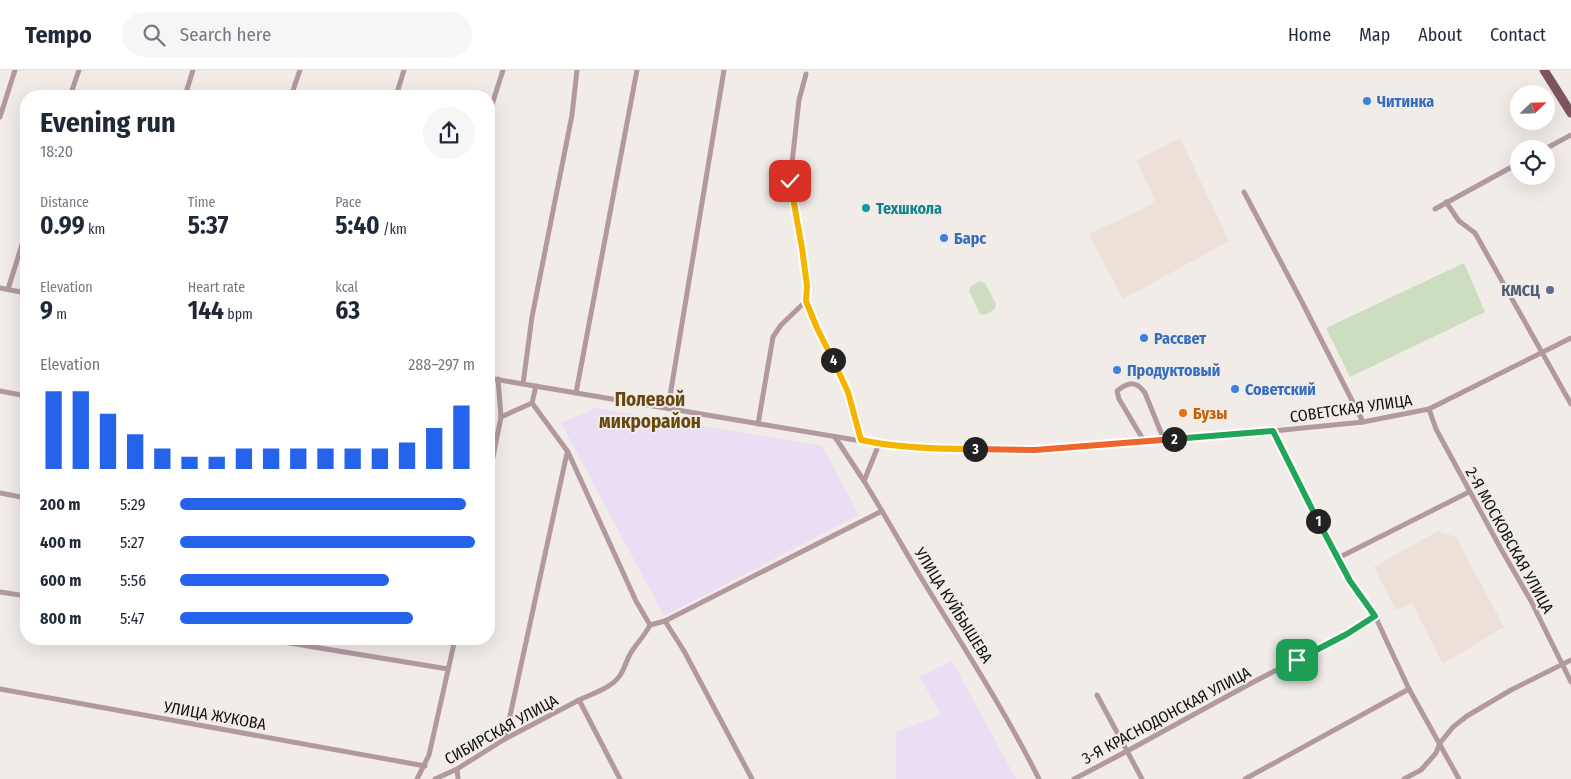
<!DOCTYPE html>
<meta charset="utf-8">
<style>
:root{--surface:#fff;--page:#f6f6f7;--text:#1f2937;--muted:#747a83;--line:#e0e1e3;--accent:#2563eb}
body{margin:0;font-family:"Fira Sans Condensed",sans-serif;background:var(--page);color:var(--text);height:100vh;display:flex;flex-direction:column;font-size:19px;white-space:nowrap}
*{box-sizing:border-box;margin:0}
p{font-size:16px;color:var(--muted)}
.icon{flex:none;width:28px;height:28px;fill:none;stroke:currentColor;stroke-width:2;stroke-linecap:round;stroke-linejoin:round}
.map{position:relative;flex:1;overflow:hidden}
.sheet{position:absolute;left:20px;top:20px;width:475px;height:555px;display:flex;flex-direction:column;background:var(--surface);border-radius:20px;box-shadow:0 5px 20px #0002}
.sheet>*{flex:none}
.needle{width:32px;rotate:67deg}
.fabs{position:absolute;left:1510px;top:15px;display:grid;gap:10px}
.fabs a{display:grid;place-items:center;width:45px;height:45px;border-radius:50%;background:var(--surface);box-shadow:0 5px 20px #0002;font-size:25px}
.pin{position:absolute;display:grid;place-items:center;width:42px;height:42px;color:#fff;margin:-21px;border-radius:10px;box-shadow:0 2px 8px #0006}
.km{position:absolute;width:25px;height:25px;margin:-12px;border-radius:50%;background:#222;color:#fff;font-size:14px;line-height:25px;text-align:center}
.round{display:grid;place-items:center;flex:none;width:52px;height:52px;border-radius:26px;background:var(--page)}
.headline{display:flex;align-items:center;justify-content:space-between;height:85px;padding:0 20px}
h1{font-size:28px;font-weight:700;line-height:38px}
.metrics{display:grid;grid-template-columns:repeat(3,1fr);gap:8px;height:85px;padding:5px 20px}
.metrics div{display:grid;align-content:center}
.metrics b{font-size:25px;font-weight:700}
.metrics small{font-size:14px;font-weight:400}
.metrics p{font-size:14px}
.chart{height:140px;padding:10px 20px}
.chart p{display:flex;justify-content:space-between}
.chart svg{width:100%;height:90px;margin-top:5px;stroke:var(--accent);stroke-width:6}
ul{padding:0 20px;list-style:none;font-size:16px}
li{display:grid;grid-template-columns:80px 60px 1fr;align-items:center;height:38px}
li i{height:12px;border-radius:6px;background:var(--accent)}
header{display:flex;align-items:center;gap:30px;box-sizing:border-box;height:70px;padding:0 25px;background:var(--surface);border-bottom:1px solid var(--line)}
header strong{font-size:24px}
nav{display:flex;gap:28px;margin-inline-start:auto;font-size:18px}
.search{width:350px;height:45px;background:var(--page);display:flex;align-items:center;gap:12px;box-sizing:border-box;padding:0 18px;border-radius:28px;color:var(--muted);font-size:19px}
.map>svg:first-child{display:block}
</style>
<header>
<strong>Tempo</strong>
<div class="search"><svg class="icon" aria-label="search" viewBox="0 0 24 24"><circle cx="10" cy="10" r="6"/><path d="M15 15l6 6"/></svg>Search here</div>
<nav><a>Home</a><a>Map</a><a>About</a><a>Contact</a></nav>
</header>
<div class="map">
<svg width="1571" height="709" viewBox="0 0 1571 709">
<rect width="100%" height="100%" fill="#f1ece8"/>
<g fill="#ece0d8">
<path d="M1180,68l49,103 -106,58 -34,-65 62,-29 4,-6 -19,-38z"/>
<path d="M1438,461l18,6 48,90 -61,37 -31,-61 -16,7 -22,-43z"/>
</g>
<g fill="#e9def3">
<path d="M595,338l227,38 37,69 -195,101 -103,-193z"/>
<path d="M952,591l64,118h-120v-47l46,-17 -23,-38z"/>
</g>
<g fill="#cddec0">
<path d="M1464,193l21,49 -135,65 -24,-49z"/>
<path d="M980,211l5,2 11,21 -1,5 -10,6 -5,-1 -11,-23 1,-4z"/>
</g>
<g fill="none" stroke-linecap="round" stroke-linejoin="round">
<g stroke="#b299a0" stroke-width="5">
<path d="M806,4l-7,26 -9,81 12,67 5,38 -1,15 11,27 19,36 12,28 13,48"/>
<path d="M70,26l9,-26"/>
<path d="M185,26l8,-26"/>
<path d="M291,26l9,-26"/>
<path d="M396,26l8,-26"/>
<path d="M489,44l14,-44"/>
<path d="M0,47l15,-47"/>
<path d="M1545,79l26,-14"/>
<path d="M1244,122l59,112 60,118"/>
<path d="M1446,132l13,19 16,12 96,171"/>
<path d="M1435,139l84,-46"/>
<path d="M0,218l26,5"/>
<path d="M8,219l18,-57"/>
<path d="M489,308l34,6 356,60 67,5h89l238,-18 90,-9 66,-13 142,-71"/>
<path d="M498,309l3,38"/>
<path d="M523,314l9,-67 40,-202 5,-45"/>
<path d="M536,316l-4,17 36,49 68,149 14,24c-5,10 -12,17 -18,26 -5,7 -6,14 -10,21 -7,15 -28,21 -43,28l41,79"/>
<path d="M0,321l26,5"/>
<path d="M576,323l61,-323"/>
<path d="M668,338l56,-338"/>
<path d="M1429,339l7,20 65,120 30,52 40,81"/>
<path d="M758,354l15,-87 8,-12 25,-24"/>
<path d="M1273,361l49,98 28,52 25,35 34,73 50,90"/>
<path d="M835,367l29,44"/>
<path d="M1144,371l-25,-42 -2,-8c11,-9 19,-11 28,2l19,47"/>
<path d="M879,374l-15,37c19,31 37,63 56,95 41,67 84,133 119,203"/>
<path d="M489,407l12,-60 31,-14"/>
<path d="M0,423l26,5"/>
<path d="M1338,488l131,-66"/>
<path d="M0,522l26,4"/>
<path d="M665,551l19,30 68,128"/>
<path d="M650,555l15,-4 217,-110"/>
<path d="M265,569l183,30"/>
<path d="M0,619l425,77"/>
<path d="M1097,625l45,84"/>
<path d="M505,669l62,-286"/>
<path d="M457,699l1,10"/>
<path d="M417,709l12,-24 26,-116"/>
<path d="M435,709l22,-10 48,-30 74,-39"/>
<path d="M1074,709c59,-30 116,-63 174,-94 42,-23 86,-42 127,-69"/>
<path d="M1245,709l164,-90"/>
<path d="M1404,709l17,-9 15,-17 4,-10 13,-16 14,-11 44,-26 60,-30"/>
</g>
<path stroke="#7f5461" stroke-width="9" d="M1544,0l27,43"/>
</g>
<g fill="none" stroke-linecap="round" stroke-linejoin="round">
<g stroke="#fff" stroke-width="10">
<path id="split-1" d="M1297,590l50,-26 28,-18 -25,-35 -32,-60"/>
</g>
<g stroke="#fff" stroke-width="10">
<path id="split-2" d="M1174,369l99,-8 45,90"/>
</g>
<g stroke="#fff" stroke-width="10">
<path id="split-3" d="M975,379l60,1 139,-11"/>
</g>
<g stroke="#fff" stroke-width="10">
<path id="split-4" d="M833,290l15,32 13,48c37,8 76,9 114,9"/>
</g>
<g stroke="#fff" stroke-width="10">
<path id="split-5" d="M790,111l12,67 5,38 -1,15 11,27 16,32"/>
</g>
<use href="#split-1" stroke="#22a559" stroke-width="6"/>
<use href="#split-2" stroke="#22a559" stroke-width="6"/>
<use href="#split-3" stroke="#f0652b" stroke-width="6"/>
<use href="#split-4" stroke="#f5b400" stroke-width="6"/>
<use href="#split-5" stroke="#f5b400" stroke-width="6"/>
</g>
<g fill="#3f7fe0" stroke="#f1ece8" stroke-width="2">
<circle cx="1367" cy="31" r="5"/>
<circle cx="944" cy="168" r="5"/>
<circle cx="1144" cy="268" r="5"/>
<circle cx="1117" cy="300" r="5"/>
<circle cx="1235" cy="319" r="5"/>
</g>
<circle fill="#0f9aa8" stroke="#f1ece8" stroke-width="2" cx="866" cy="138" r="5"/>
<circle fill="#5c6f8a" stroke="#f1ece8" stroke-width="2" cx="1550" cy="220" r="5"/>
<circle fill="#e8710a" stroke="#f1ece8" stroke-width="2" cx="1183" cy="343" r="5"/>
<g text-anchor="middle" stroke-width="4" stroke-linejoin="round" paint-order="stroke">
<g font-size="16" font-weight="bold" fill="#366cbe" stroke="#f1ece8" text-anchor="start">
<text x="1377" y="37">Читинка</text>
<text x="954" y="174">Барс</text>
<text x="1154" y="274">Рассвет</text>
<text x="1127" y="306">Продуктовый</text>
<text x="1245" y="325">Советский</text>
</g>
<g font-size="16" font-weight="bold" fill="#0d838f" stroke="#f1ece8" text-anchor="start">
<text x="876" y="144">Техшкола</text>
</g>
<g font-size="16" font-weight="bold" fill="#4e5e75" stroke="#f1ece8" text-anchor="end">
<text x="1540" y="226">КМСЦ</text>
</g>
<g font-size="16" fill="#131110" stroke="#f1ece8">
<text transform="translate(1351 338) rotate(-8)" y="6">СОВЕТСКАЯ УЛИЦА</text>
<text transform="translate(1510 470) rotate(61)" y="6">2-Я МОСКОВСКАЯ УЛИЦА</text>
<text transform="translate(954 535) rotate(58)" y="6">УЛИЦА КУЙБЫШЕВА</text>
<text transform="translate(215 645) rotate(10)" y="6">УЛИЦА ЖУКОВА</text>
<text transform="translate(1166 645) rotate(-28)" y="6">3-Я КРАСНОДОНСКАЯ УЛИЦА</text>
<text transform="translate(501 659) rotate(-29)" y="6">СИБИРСКАЯ УЛИЦА</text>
</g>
<g font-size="16" font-weight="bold" fill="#c56008" stroke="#f1ece8" text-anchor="start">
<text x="1193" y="349">Бузы</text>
</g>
<g font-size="19" font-weight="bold" fill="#65470f" stroke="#f1ece8">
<text x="650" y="336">Полевой<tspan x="650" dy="22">микрорайон</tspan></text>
</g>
</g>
</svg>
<div class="fabs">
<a><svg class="needle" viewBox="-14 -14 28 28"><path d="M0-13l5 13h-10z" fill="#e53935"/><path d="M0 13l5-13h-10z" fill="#747a83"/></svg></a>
<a><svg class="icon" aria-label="locate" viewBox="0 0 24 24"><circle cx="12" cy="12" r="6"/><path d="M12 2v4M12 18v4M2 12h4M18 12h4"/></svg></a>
</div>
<div class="pin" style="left:1297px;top:590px;background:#1e9e55"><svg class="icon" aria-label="arrive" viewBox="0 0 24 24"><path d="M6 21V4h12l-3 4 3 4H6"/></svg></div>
<div class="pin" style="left:790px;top:111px;background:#d93025"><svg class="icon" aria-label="check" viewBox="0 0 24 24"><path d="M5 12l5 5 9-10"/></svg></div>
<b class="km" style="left:1318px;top:451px">1</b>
<b class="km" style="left:1174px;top:369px">2</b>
<b class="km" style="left:975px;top:379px">3</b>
<b class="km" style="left:833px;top:290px">4</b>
<section class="sheet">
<div class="headline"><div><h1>Evening run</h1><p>18:20</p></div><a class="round"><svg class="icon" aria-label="share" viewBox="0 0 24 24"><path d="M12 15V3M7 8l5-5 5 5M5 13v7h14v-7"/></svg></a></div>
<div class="metrics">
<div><p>Distance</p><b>0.99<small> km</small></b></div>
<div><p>Time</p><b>5:37</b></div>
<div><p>Pace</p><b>5:40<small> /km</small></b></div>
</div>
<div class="metrics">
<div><p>Elevation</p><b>9<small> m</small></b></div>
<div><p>Heart rate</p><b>144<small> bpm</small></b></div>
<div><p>kcal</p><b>63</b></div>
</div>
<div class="chart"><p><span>Elevation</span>288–297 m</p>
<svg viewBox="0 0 160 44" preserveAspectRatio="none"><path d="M5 44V6M15 44V6M25 44V17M35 44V27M45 44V34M55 44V38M65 44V38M75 44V34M85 44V34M95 44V34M105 44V34M115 44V34M125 44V34M135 44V31M145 44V24M155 44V13"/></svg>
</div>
<ul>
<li><b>200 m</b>5:29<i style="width:97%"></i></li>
<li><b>400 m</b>5:27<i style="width:100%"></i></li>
<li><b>600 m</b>5:56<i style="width:71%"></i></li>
<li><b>800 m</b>5:47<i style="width:79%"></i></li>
</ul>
</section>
</div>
